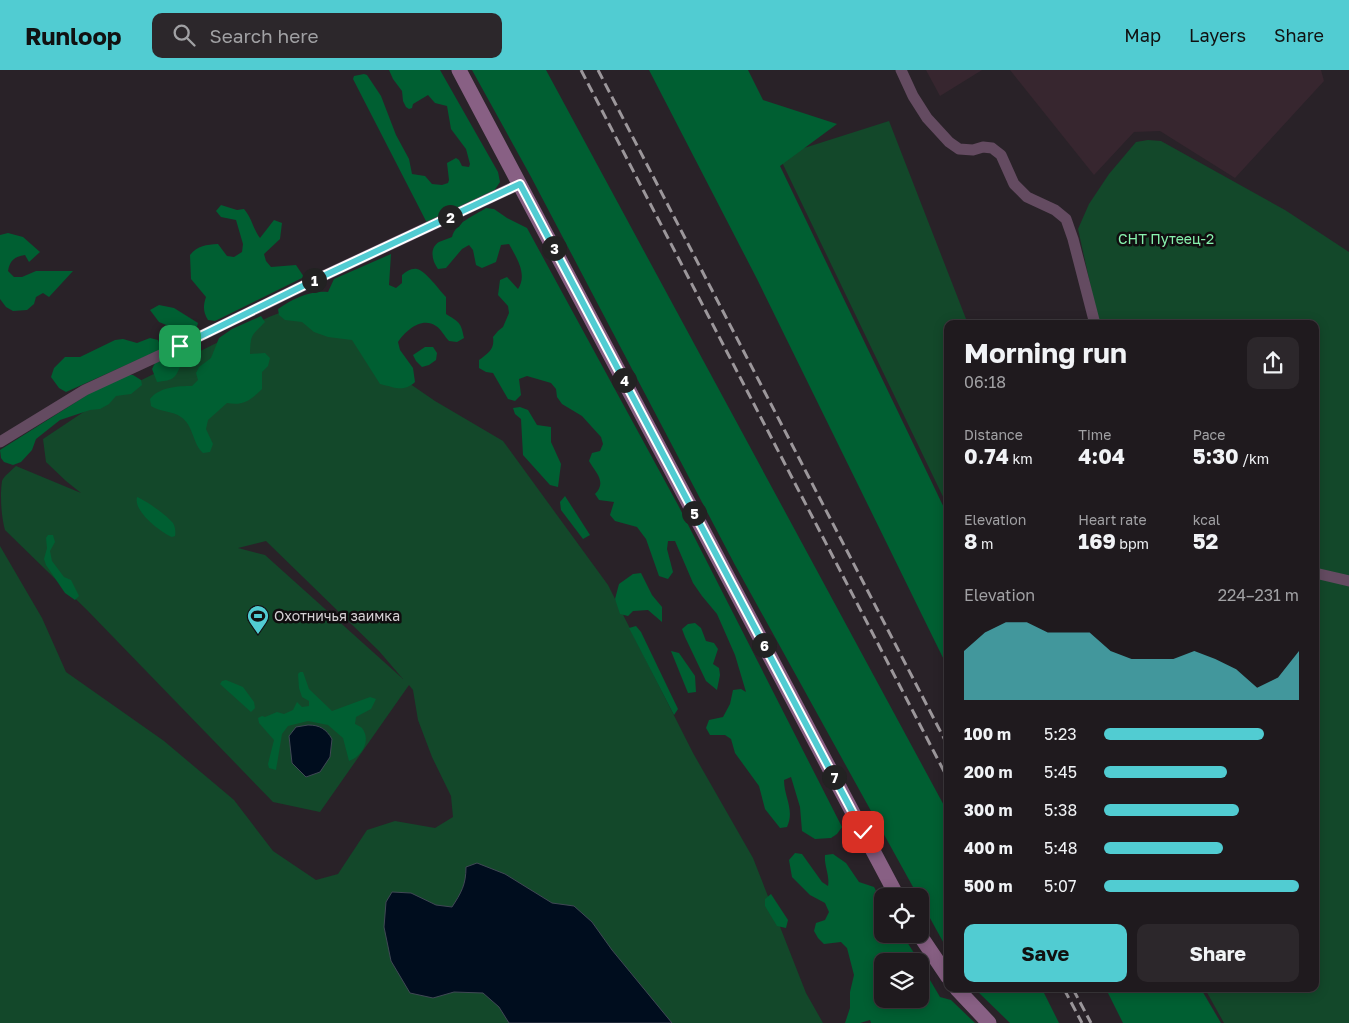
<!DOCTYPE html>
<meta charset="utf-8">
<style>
:root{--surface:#1f1a1e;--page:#2c272b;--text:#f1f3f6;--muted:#a1a1a4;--line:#3c383c;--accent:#51ccd2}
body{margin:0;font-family:"Golos Text",sans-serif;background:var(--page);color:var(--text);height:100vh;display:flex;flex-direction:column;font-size:19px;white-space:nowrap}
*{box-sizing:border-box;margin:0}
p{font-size:16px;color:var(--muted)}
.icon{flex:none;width:28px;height:28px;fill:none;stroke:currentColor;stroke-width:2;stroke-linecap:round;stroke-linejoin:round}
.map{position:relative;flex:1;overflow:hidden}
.panel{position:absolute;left:944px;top:250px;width:375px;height:672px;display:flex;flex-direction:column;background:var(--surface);border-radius:10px;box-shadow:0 2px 12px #0003,0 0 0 1px var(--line)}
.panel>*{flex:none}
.buttons{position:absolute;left:874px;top:818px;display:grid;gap:10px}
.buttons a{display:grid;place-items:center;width:55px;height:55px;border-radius:10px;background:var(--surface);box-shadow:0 2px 12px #0003,0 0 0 1px var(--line);font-size:25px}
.pin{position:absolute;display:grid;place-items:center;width:42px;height:42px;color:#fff;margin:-21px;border-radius:10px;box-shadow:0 2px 8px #0006}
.km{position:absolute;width:25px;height:25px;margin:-12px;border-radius:50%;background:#222;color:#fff;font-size:14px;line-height:25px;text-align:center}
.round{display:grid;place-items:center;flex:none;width:52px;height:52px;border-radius:10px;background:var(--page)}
.headline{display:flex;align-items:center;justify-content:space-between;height:85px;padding:0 20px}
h1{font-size:28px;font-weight:700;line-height:38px}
.stats{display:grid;grid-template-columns:repeat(3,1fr);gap:8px;height:85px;padding:5px 20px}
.stats div{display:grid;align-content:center}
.stats b{font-size:21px;font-weight:700}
.stats small{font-size:14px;font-weight:400}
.stats p{font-size:14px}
.chart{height:140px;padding:10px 20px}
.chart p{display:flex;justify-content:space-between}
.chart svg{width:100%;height:90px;margin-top:5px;fill:var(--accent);opacity:.7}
.primary-button{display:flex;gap:10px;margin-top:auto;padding:10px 20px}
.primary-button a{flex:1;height:58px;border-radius:10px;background:var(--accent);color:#111;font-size:20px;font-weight:700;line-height:58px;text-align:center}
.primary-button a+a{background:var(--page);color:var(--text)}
ul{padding:0 20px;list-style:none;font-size:16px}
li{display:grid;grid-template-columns:80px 60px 1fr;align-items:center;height:38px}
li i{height:12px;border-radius:6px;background:var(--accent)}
header{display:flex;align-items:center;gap:30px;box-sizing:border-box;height:70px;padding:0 25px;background:var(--accent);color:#111}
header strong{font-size:24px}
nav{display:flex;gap:28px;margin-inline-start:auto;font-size:18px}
.search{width:350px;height:45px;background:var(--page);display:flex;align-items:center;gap:12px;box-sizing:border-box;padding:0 18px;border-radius:10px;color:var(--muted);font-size:19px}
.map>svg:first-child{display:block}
</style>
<header>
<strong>Runloop</strong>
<div class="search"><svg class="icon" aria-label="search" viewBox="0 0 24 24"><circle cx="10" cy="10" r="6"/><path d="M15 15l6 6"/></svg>Search here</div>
<nav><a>Map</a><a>Layers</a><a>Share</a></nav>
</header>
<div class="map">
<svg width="1349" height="953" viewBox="0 0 1349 953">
<rect width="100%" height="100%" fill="#292228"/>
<g fill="#37262f">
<path d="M926,0h56l-42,26z"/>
<path d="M1010,0h311l3,11 -89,97 -75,-47 -26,1 -40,43z"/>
</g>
<g fill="#13482a" fill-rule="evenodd">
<path d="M889,51l79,203h-20l-1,181 -168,-349z"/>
<path d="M1148,70l13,1 124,69 64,42v771h-125l-19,-34h110v-665h-216l-21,-95 11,-25 20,-30 27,-32z"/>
<path d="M305,233l36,10 43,53 51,35 68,40 105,144 85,168 60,105 53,135 17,30h-823v-477l42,72 24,54 98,69 70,59 39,51 43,29 22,-6 29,-44 28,-9 40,7 18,-11 -2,-21 -19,-39 -14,-37 -5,-30 -4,-5 -89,127 -47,-10 -186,-192 -82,-80c-4,-14 -5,-35 -3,-49 2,-5 10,-11 14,-15l65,27 -15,-12 -20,-19 -3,-23 60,-40 166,-82zM266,471l113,110 24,28 -138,-124 -27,-7z"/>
</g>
<g fill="#005f32">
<path d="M389,0h51l58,102 2,10 -6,9 -67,32 -74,-144 1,-3 10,-2 3,1 14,21 15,39 13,24 3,15 13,2 7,8 10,1 6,-2 1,-3 -2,-17 9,-5 3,2 3,6 7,1 1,-3 -4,-15 -15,-20 -4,-23 -12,-3 -7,-8 -15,9 -1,4 -3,1 -3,-2 -3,-6 -1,-10 -9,-12z"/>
<path d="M472,0h74l401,741v138l-27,-49v-4h-2l-183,-331 -205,-390z"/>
<path d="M649,0h99l15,30 74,24 -57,42 167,348v152l-190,-387z"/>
<path d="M221,135l16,5 7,-1c8,9 9,20 16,29l14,-18 8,3 -2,16 -16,15 2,7 5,6 25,-2 8,12 -89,44 -7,-1c-5,-8 -5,-14 -2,-23l-15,-18 -1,-24c8,-10 16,-10 28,-11l9,12 7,1 8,-5 1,-8 -7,-24 -15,-3 -5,-6z"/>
<path d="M486,138l8,1 13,9 20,10 151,277 164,322 -5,7 -6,4 -16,1 -13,-8 -2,-24 -9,-30 -7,3c0,17 11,30 3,47l-7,1 -15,-19 -6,-23 -24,-33 -4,-14 -6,-4h-15l-4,-7 3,-8 14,-3 7,-13 3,-14 8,-1 5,3 -11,-37 -18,-41 -15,-18 -9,-13 -18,-42h-7l-1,8 6,23 -5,7 -9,-3 -13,-37 -9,-12 -22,-6 -5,-6 4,-13 -15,-2 -4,-6c12,-12 1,-21 -6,-33l3,-8 8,-2 3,-7 -2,-7 -19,-21 -20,-12 -5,-7 -1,-8 -5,-6 -24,-7 -8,3 2,16 -6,6 -7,-2 -15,-26 -7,-1 -7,-4v-8c9,-7 16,-11 14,-23l5,-6 5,-4 6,-14 -1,-7 -10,-11 2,-15 7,-3 11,12c10,-15 -2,-32 -9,-45l-8,1 -5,17 -14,6 -6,-3 -3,-15 -4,-5 -7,4 -16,19 -8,1c-6,-8 -9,-21 1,-27 4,-2 9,-3 13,-5 4,-15 22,-21 34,-29z"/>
<path d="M8,163l15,4 17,15 -11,10 -4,-7c-11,2 -15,5 -17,16l6,6h8l14,-6h37l-24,26 -6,-4 -7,4 -2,7 -7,6 -14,1 -7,-4 -6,-8v-64z"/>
<path d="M391,184l-2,31 7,3 6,-5v-8c4,-3 9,-7 15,-6 9,2 22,21 29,28v17c13,8 15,8 18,24l-7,4 -8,-1c-4,-4 -8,-12 -13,-15 -14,-10 -31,5 -38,16l2,8 13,18 2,14c-12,11 -21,5 -35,2l-28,-44 -24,-3 -14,-5 -12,-10 -17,-2 -6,-5 -1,-6c14,-10 33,-19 50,-17l6,-13z"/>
<path d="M159,235l15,3 24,15 -2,7 -15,1 -22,-9 -9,-12z"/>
<path d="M261,246l4,6c-14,15 -14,11 -15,32l15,-1 5,5 -2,8 -6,6v17c-11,11 -19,17 -35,14l-19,17 -2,9 7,15 -3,8 -7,1c-11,-10 -9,-27 -22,-36 -8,-6 -21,-5 -30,-11l-1,-7c9,-12 28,-13 42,-13l6,-6 -2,-7 3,-6 12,-9 8,-20 13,-9z"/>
<path d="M150,268l8,2 4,9 -96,43 -7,-4 -8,-11 3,-9 11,-11h15l35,-17 8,-1 14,4z"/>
<path d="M425,277h8l4,6 -1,7 -7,5 -7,2 -6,-6 -3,-6z"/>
<path d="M176,284l4,13c-6,14 -9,13 -23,15l-5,-13 3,-6z"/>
<path d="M128,305h5l8,5 1,5 -11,9 -15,2 -7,8 -9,5 -10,1 -30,10 -24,19 -4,11 -11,12 -8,3 -9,-3 -3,-4 -1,-8 95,-60z"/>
<path d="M520,337l8,3 9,15 14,2v15l10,22 -3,23 -8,-2 -27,-30 -2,-36 -6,-5 -2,-6z"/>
<path d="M565,426l25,39 -7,4 -22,-29 -1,-8z"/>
<path d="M137,427c8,3 28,17 34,24 4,3 5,10 4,15l-3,1c-12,-5 -39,-26 -35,-40z"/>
<path d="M48,465h5l2,7 -5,9 2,10 12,16 7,3 8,16 -4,4 -10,-7 -19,-28 -2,-6 3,-11 -1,-10z"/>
<path d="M641,503l11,22 10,12v15l-14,-12 -15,1 -5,5 -8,-2 -5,-15 4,-15 14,-10z"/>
<path d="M695,553l6,5 5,13 8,2 4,6 -5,15 6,4 1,7 -3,15 -11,-9 -21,-44 -3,-8 6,-5z"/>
<path d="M636,556l5,6 37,77 -4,6 -45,-87z"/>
<path d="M671,581l8,2 16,23 1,16 -8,1z"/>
<path d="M300,602h3l6,17 23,22 38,-14 6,2 -5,10 -15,8 -1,7c2,1 5,2 7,4 10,13 -1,29 -13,33l-6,-23 -15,-13 -20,-4 -20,5 -6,8 -6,36 -7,-2 -1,-4 6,-24 -15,-17 -1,-5 4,-2 3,1 12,-5 7,2 9,-4 4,-8 5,5 7,-1v-5l-7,-4 -3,-9 -1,-14z"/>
<path d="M226,610l17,7 11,15 1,6 -4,4 -31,-28 2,-3z"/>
<path d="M795,783l7,1 20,28 6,4c2,-10 -4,-20 -3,-31l8,-1 13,9 13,19 15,5 8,15v32h20l17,27h-37v38h38v-36l20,34 11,3 24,23h-104l-1,-3 -10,3h-15l5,-15v-16l4,-17 -7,-27 -6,-6 -17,2 -6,-6 -4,-7 2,-8 9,-3 4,-8 -4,-9 -15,-8 -18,-18 -3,-17z"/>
<path d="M771,824l17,26 -2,8 -9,-2 -12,-20v-7z"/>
<path d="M975,919h67l17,34h-49z"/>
<path d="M1106,919h95l20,34h-98z"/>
</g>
<g fill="#000d1e" stroke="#404855">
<path d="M308,655c12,0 18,4 24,14l-2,18 -10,15 -14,5 -14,-14 -3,-27 7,-9z"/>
<path d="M477,793l28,11 47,29 22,3 18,16 20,28 60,73h-163l-10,-16 -16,-14 -29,-1 -21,6 -23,-5 -19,-32 -7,-34 2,-25 6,-10 19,1 25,12 16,2c9,-14 14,-22 14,-40z"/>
</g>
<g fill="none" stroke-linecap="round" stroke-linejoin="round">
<g stroke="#644b61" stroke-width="11">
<path d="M901,0l12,26 14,22 22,24 10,7 14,1 10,-3 9,1 9,7 13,29 13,13 28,13 11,9 7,20 22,85"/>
<path d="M0,372l85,-52 95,-44 139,-68 201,-94"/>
<path d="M1315,503l34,8"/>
</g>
<g stroke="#886084" stroke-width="15">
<path d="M459,0l438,826"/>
<path d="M919,864l29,43"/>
<path d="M957,919l32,34"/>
</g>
<g stroke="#9c979b" stroke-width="3" stroke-dasharray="10 5" stroke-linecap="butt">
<path d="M581,0l367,709"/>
<path d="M598,0l350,676"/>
<path d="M1064,919l18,34"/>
<path d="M1073,919l18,34"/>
</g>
</g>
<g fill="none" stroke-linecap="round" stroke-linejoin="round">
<g stroke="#fff" stroke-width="10">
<path id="route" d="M180,276l139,-68 201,-94 343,648"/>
</g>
<use href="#route" stroke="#51ccd2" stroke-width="6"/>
</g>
<defs>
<g id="stadium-pin" transform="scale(1.125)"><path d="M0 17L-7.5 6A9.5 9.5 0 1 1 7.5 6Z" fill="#51ccd2" stroke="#100d0f"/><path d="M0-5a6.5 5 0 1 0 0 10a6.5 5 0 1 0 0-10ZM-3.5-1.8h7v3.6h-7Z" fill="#111"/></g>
</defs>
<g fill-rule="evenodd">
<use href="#stadium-pin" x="258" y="546"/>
</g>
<g text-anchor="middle" stroke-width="5" stroke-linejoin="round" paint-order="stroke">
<g font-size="14" fill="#88f2ae" stroke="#100d0f">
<text x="1166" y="174">СНТ Путеец-2</text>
</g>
<g font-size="14" fill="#d5d0d4" stroke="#100d0f" text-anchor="start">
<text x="274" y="551">Охотничья заимка</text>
</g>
</g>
</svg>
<div class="buttons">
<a><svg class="icon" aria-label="locate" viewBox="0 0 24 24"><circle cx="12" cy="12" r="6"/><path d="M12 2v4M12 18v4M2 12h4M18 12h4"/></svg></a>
<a><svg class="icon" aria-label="layers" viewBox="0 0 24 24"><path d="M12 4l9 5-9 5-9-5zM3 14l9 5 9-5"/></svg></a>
</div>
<div class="pin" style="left:180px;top:276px;background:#1e9e55"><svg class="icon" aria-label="arrive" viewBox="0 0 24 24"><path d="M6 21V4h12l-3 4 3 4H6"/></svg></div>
<div class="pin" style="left:863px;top:762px;background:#d93025"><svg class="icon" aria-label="check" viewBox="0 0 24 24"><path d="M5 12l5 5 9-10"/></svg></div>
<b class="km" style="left:314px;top:210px">1</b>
<b class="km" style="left:450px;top:147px">2</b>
<b class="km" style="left:554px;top:178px">3</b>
<b class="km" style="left:624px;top:310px">4</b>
<b class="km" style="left:694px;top:443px">5</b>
<b class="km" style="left:764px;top:575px">6</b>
<b class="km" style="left:834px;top:707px">7</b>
<section class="panel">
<div class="headline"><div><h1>Morning run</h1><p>06:18</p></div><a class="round"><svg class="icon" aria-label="share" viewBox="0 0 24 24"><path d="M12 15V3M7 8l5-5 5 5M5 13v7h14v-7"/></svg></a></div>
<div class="stats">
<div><p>Distance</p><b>0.74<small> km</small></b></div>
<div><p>Time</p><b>4:04</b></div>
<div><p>Pace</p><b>5:30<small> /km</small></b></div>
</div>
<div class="stats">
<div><p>Elevation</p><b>8<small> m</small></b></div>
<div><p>Heart rate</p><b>169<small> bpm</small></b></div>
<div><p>kcal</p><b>52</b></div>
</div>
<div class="chart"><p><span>Elevation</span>224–231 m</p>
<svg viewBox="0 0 160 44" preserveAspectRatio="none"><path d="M0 44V20L10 11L20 6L30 6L40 11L50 11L60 11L70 20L80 24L90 24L100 24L110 20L120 24L130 29L140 38L150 33L160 20V44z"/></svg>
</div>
<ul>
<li><b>100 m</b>5:23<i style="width:82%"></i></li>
<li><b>200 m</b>5:45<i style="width:63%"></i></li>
<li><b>300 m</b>5:38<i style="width:69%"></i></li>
<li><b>400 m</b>5:48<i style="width:61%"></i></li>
<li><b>500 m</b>5:07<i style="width:100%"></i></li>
</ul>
<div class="primary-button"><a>Save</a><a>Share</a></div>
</section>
</div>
